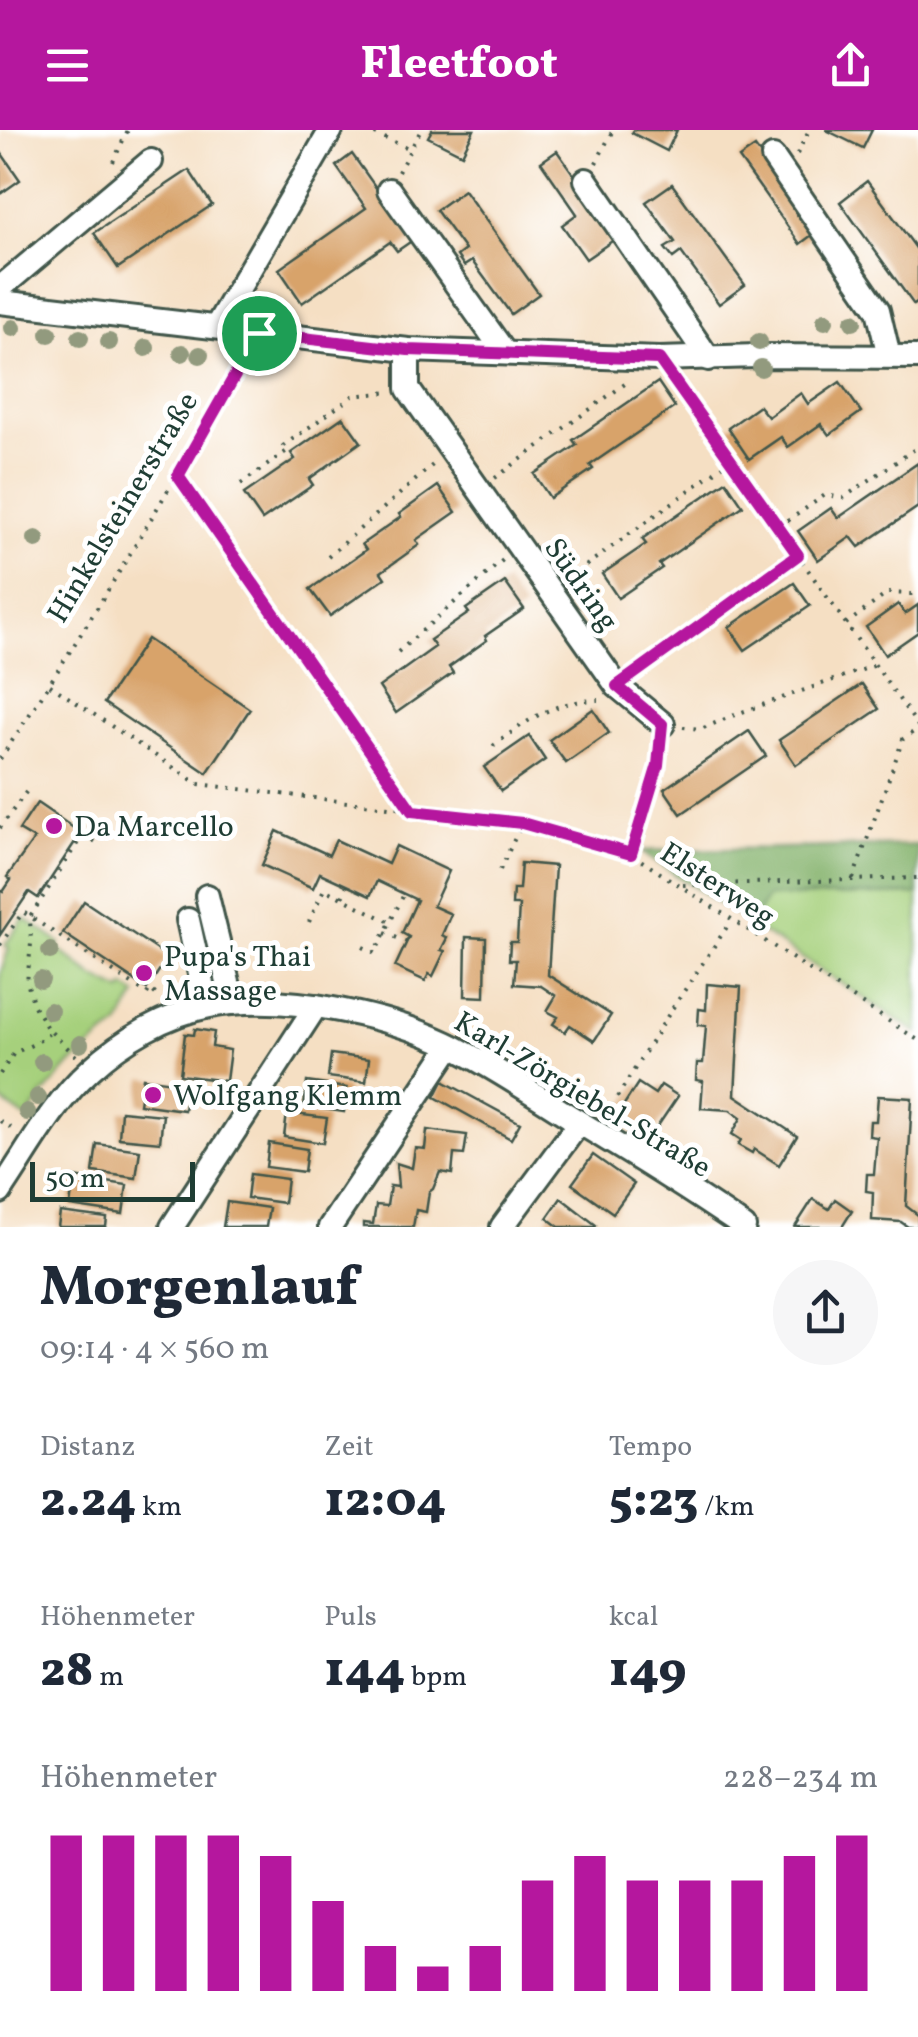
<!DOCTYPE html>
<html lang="de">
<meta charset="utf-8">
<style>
:root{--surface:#fff;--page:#f6f6f7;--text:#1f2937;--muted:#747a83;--accent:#b5179e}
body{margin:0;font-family:Vollkorn,serif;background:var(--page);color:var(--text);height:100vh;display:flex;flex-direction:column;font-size:38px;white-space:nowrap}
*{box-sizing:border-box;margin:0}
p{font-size:32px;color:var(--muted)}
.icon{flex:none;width:55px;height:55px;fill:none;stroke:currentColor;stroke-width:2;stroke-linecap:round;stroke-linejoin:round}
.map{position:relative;height:1097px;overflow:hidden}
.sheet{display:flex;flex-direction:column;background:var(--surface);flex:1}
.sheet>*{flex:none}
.scale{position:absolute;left:30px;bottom:25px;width:165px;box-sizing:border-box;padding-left:10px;border:5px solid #1f3d34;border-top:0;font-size:28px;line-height:35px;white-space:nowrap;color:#1f3d34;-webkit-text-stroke:8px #fff;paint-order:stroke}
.pin{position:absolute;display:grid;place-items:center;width:85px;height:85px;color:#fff;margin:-42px;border:5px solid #fff;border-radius:50%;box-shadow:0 2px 10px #0007}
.round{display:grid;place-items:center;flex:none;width:105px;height:105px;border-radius:52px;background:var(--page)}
.overview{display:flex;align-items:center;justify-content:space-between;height:170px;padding:0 40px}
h1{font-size:55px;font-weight:800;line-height:75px}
.figures{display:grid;grid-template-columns:repeat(3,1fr);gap:15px;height:170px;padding:10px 40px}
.figures div{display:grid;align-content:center}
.figures b{font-size:50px;font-weight:800}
.figures small{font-size:28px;font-weight:400}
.figures p{font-size:28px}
.chart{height:280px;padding:20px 40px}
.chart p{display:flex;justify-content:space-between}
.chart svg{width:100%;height:180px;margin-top:10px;stroke:var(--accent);stroke-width:6}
header{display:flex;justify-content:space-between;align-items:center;height:130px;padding:0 40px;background:var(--accent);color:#fff;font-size:45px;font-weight:800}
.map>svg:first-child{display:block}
</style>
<header><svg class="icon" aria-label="menu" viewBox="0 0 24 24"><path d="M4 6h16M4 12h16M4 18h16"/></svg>Fleetfoot<svg class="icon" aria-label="share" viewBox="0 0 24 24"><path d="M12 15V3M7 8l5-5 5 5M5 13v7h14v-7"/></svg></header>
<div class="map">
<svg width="918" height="1097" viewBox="0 0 918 1097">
<rect width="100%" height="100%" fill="#fff"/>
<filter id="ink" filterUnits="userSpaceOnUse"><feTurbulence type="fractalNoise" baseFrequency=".01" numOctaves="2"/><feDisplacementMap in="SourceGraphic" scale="20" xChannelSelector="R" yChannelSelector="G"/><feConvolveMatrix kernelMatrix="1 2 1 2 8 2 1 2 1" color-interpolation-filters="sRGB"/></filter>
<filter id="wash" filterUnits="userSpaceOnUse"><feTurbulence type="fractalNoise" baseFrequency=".0048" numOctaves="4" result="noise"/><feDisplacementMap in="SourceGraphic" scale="40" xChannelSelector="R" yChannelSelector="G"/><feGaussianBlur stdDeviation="2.25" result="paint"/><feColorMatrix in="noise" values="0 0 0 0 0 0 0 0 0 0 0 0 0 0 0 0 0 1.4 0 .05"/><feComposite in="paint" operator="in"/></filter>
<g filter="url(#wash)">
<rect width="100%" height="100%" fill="#f5dfc3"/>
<g fill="#a6d07c" stroke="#628658" stroke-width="2.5">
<path d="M918,764v139l-167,-108 16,-28z"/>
<path d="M24,788l36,25 -3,5 37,29 28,14 3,-4 12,8 -18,31 -19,13 -29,25 -28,31 -16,24 -27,-19v-126l9,-26 -4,-3z"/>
</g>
<path fill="#84b26c" stroke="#527850" stroke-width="2.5" d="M918,715v49l-151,3 -16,28 -111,-74z"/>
<g id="blocks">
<g fill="#d8a36a">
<path d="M432,0h42l-12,24 -34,-17z"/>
<path d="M634,0h43l-10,21 -35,-18z"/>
<path d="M826,0h46l-9,18z"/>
<path d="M755,17l61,85 -16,12 -61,-86z"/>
<path d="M0,21l20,29 -20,14z"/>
<path d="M557,21l61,86 -32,22 -24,-34 15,-11 -36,-52z"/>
<path d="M352,24l61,86 -16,11 -7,-9 -88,61 -23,-34 87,-61 -30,-42z"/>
<path d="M189,40l23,35 -94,63 -24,-35z"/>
<path d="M867,51l51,70v51l-4,3 -74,-103z"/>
<path d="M672,54l73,101 -26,19 -38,-52 -8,6 -8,-10 10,-6 -29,-40z"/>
<path d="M464,60l75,104 -28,20 -39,-53 -8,5 -7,-10 8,-6 -29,-40z"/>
<path d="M658,252l17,25 -85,58 3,4 -43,29 -16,-24 43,-29 -4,-5z"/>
<path d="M840,252l21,30 -32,23 -8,-11 -33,23 -7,-10 -32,22 -21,-31 31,-22 9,11 33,-24 7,11z"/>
<path d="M343,287l18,25 -52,37 4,6 -51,35 -18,-26 51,-35 -4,-6z"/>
<path d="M918,333v44l-59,40 -8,-10 -33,23 -20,-29 33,-23 7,10z"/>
<path d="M726,351l17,25 -84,58 3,4 -44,30 -16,-24 44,-30 -4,-5z"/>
<path d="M438,356l18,26 -40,28 3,5 -38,27 4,6 -55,38 -20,-27 56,-39 -4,-6 39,-27 -2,-3z"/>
<path d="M505,452l19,27 -39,27 2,4 -38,27 4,6 -57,40 -17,-26 56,-40 -5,-7 39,-27 -3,-4z"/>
<path d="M794,453l16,23 -65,44 -16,-23z"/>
<path d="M898,474l7,10 13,-9v27l-33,23 -19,-28z"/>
<path d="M147,509l103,70 -43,64 -103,-70z"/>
<path d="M862,554l17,25 -83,56 -17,-25z"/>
<path d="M593,579l16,24 -43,30 -17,-23z"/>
<path d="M749,601l17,25 -85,58 -17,-25z"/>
<path d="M529,606l16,24 -44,31 -17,-24z"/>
<path d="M37,673l44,30 -43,65 -9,-6 -29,43v-45l3,2 8,-12 -4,-3 27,-38 -15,-9z"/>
<path d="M277,701l52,24 7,-15 52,24 8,-18 53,25 -16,35 18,8 -9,21 5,3 -6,12 4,1 -12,25 -4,-2 -4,7 -30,-14 14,-30 -7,-4 15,-33 -40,-19 -7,15 -50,-23 -7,15 -51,-23z"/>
<path d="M521,733l34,3 -7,109 63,40 -17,26 -24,-16 -5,7 -12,-8 5,-7 -11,-6 9,-15 -15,-10 -27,-2 2,-24h-7l1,-18h7l2,-37h-7l1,-16h6z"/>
<path d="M84,771l84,56 -21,32 -84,-56z"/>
<path d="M466,807l20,1 -1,59 -20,-1z"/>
<path d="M707,854l34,3 -6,108 62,41 -18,29 -25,-16 -2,4 -14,-8 3,-5 -9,-6 9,-16 -11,-8 -29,-2 2,-27 -7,-1 1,-17h6l3,-37 -8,-1 1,-16 7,1z"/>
<path d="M195,899l19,3 -2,15 18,3 -4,31 -46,-6 5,-41 9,1z"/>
<path d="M331,924l38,5 -3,23 -38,-5z"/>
<path d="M143,948l45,6 -4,26 -45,-6z"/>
<path d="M443,951l77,42 -9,16 -76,-42z"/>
<path d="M307,952l40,6 -3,24 -40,-6z"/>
<path d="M638,953l17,11 6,-9 17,11 -29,43 -33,-22z"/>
<path d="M878,966l34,2 -6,108 12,9v12h-10l-7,-5 -29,-2 1,-28 -7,-1 1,-17h7l3,-37 -8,-1 1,-15h6z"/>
<path d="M121,981l42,4 -3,27 -41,-4z"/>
<path d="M287,983l40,5 -4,25 -39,-6z"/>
<path d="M427,1000l40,5 -3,20 -10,-1 -2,20 -12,-2 -7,17 -4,3 -3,20 -10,-2 -3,17h-50v-4l10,1 3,-19 11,1 3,-20 8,1 -2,-24 16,5 3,-20 10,1z"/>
<path d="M269,1013l38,6 -3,23 -38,-5z"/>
<path d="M97,1014l43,6 -4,28 -43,-6z"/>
<path d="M593,1025l41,29 -21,29 -41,-29z"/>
<path d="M250,1044l37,5 -3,24 -37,-5z"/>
<path d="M74,1047l53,8 -4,29 -53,-8z"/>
<path d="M561,1068l35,27 -1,2h-36l-12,-9z"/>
<path d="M813,1069l16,10 6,-10 17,12 -10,16h-47z"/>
<path d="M227,1072l42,6 -3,19h-43z"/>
<path d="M60,1082l47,6 -1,9h-48z"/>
</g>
</g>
</g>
<g filter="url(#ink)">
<use href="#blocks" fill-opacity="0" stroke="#3f5549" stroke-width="2.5"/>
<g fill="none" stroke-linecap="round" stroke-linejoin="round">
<g stroke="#3f5549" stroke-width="28">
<g id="minor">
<path d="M773,27l105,153 11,46"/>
<path d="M586,50l123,179"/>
<path d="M389,60l116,163"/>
<path d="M0,158l151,-127"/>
<path d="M0,172l408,48 251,9 98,-3 161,1"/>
<path d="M216,197l115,-197"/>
<path d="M408,220v39l209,297 46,38"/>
<path d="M207,766l26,107"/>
<path d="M188,790l19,86"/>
<path d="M0,1062c28,-41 53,-89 90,-122 32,-30 77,-56 120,-64 75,-14 190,10 257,48 38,20 74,45 110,67 57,34 113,69 167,106"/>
<path d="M172,1097l144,-221"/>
<path d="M330,1097l121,-181"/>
<path d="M502,1097l77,-104"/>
</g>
</g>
<g stroke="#3f5549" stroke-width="4" stroke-dasharray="2.5 8" stroke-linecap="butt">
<path d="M365,0l46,19"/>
<path d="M797,24l12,-24"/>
<path d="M113,32l15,-32"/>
<path d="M596,33l17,-33"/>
<path d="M398,42l23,-42"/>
<path d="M675,251l243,345"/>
<path d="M177,346l235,335"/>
<path d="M495,348l134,-97"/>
<path d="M241,354l46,-33 -4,-5 70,-50 36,-4"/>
<path d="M779,397l46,-32 18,3 75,-51"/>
<path d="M328,427l108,-95"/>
<path d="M569,448l162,-118"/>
<path d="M846,494l42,-31 23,1 7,-5"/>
<path d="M398,522l106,-93"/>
<path d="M637,541l161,-116"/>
<path d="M50,555l148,99 324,39 109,31 287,186"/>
<path d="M683,597l18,2 41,-17 134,-47"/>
<path d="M493,616c35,-26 59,-45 105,-46"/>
<path d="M0,629c88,-131 168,-267 246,-404"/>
<path d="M0,698l29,-40"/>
<path d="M84,705l16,10"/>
<path d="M631,724l27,-89 3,-22"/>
<path d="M500,740l22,-47"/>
<path d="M853,749l50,-140 15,-10"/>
<path d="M347,755l-5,13 48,24"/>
<path d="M683,755l235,-7"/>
<path d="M309,792l15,-33 18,9"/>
<path d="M385,803l22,9"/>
<path d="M0,815l23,-33 124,82 3,-5 11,10"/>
<path d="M363,817l12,6 29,-59"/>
<path d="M76,926l-29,-28 -13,-22 -7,-24 4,-38 -1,-27 58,-90"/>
<path d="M0,944l14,-21 22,-10 15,-11"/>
<path d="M606,985l66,-106 59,-88"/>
<path d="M0,991l13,8"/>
</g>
<use href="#minor" stroke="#fff" stroke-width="22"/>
</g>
<g fill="#929a7e">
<circle cx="825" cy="191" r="9"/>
<circle cx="853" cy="192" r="9"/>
<circle cx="13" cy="198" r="9"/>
<circle cx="49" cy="204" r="9"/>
<circle cx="80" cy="208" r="9"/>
<circle cx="109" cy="212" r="9"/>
<circle cx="759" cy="212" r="9"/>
<circle cx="146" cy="218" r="9"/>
<circle cx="182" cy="223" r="9"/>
<circle cx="200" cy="225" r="9"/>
<circle cx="761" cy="238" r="9"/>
<circle cx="36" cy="409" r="9"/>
<circle cx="50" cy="821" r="9"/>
<circle cx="41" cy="850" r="9"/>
<circle cx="50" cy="881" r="9"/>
<circle cx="80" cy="914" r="9"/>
<circle cx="42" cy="932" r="9"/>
<circle cx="38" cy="967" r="9"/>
<circle cx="27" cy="982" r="9"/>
</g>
</g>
<g fill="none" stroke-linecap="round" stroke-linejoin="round" filter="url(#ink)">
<g stroke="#fff" stroke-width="20">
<path id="route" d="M259,203l149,17 251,9 139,196 -181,131 45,38 -4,41 -27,89 -109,-31 -110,-12 -234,-335z"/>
</g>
<use href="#route" stroke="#b5179e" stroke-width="12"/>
</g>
<g fill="#b5179e" stroke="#fff" stroke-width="4">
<circle cx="54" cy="696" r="10"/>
<circle cx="144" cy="843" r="10"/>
<circle cx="153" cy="965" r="10"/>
</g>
<g text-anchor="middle" stroke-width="10" stroke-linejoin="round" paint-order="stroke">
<g font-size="30" fill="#1f3d34" stroke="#fff">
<text transform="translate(122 377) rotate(-59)" y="10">Hinkelsteinerstraße</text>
<text transform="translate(582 454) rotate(55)" y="10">Südring</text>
<text transform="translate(718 754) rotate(33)" y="10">Elsterweg</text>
<text transform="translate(583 964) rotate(31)" y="10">Karl-Zörgiebel-Straße</text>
</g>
<g font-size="30" fill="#1f3d34" stroke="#fff" text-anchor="start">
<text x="74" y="706">Da Marcello</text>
<text x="164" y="836">Pupa's Thai<tspan x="164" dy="34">Massage</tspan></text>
<text x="173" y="975">Wolfgang Klemm</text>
</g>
</g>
</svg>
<div class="scale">50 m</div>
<div class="pin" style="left:259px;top:203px;background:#1e9e55"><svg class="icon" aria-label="arrive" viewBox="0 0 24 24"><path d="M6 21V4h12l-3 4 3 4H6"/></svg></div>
</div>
<section class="sheet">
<div class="overview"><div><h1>Morgenlauf</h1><p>09:14 · 4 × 560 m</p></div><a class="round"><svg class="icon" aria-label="share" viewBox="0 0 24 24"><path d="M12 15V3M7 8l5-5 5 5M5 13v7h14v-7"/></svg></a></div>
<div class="figures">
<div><p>Distanz</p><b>2.24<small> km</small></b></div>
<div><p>Zeit</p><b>12:04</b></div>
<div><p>Tempo</p><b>5:23<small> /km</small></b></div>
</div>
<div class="figures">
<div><p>Höhenmeter</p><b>28<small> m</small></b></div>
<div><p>Puls</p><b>144<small> bpm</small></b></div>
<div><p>kcal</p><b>149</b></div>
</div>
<div class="chart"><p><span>Höhenmeter</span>228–234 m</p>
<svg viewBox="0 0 160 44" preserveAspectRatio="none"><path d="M5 44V6M15 44V6M25 44V6M35 44V6M45 44V11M55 44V22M65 44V33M75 44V38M85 44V33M95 44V17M105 44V11M115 44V17M125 44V17M135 44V17M145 44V11M155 44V6"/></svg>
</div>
</section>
